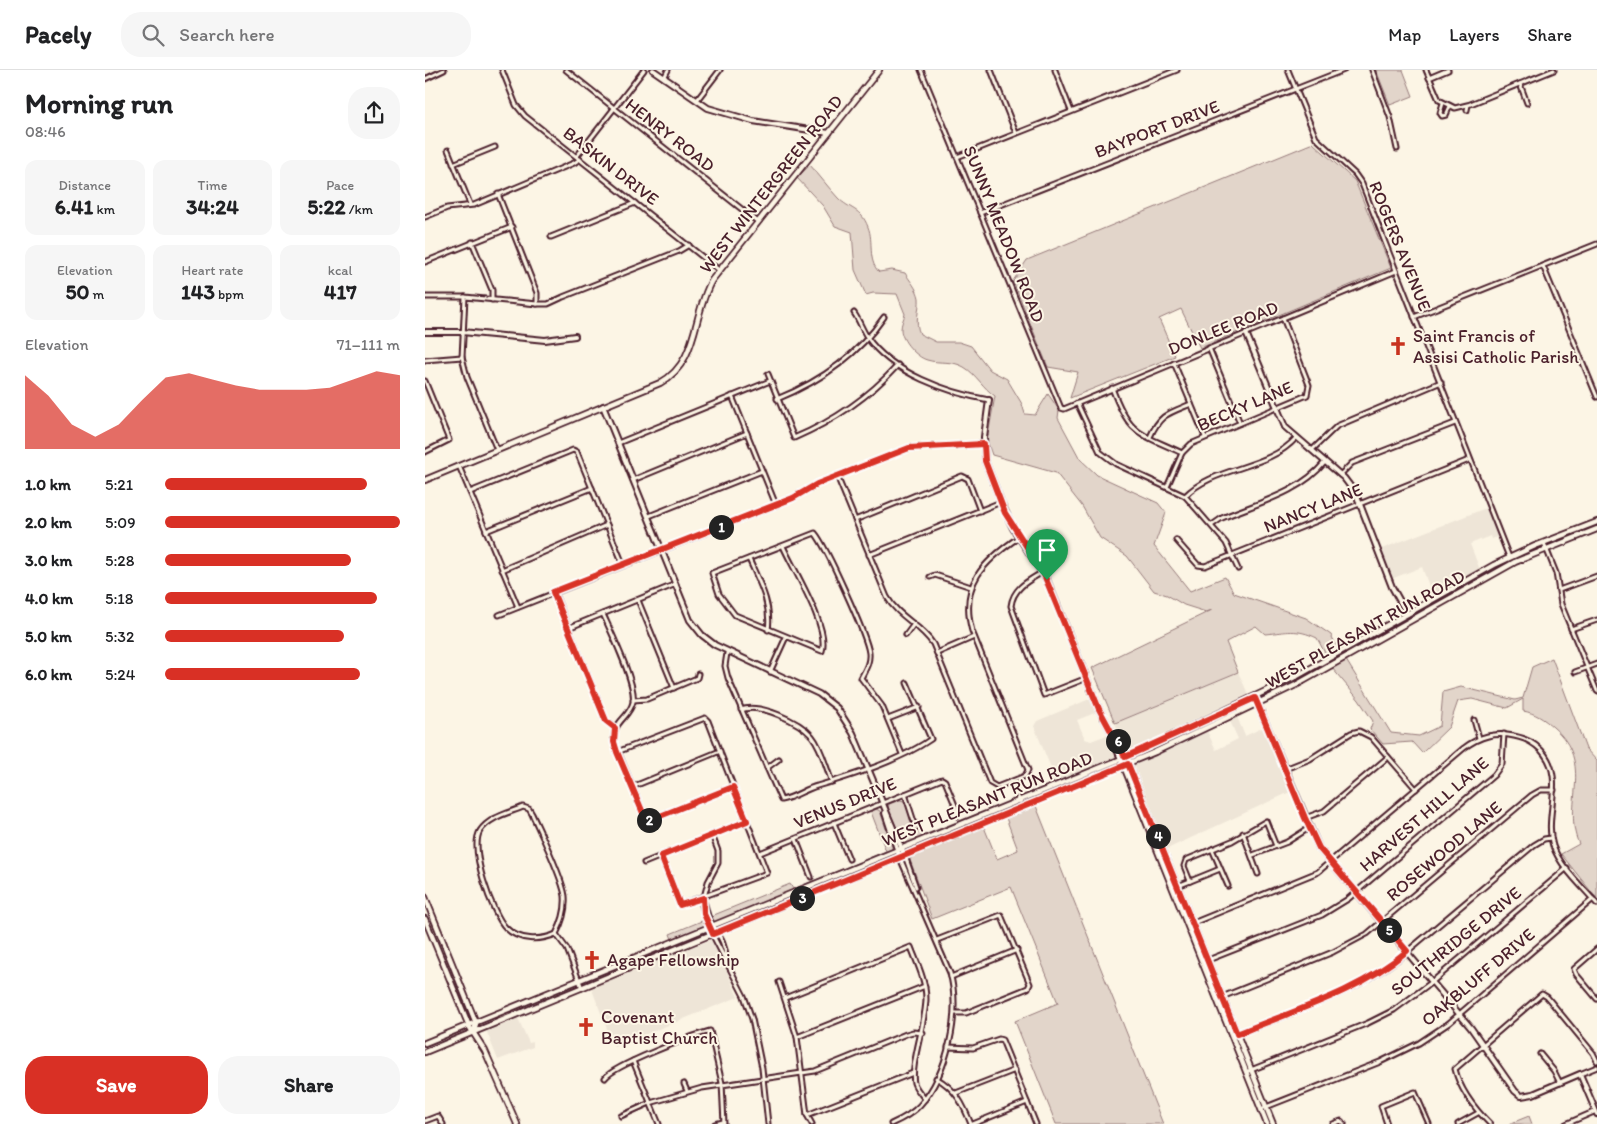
<!DOCTYPE html>
<meta charset="utf-8">
<style>
:root{--surface:#fff;--page:#f6f6f6;--text:#202124;--muted:#757577;--line:#e0e0e0;--accent:#d93025}
body{margin:0;font-family:Itim,sans-serif;background:var(--page);color:var(--text);height:100vh;display:flex;flex-direction:column;font-size:19px;white-space:nowrap}
*{box-sizing:border-box;margin:0}
p{font-size:16px;color:var(--muted)}
.icon{flex:none;width:28px;height:28px;fill:none;stroke:currentColor;stroke-width:2;stroke-linecap:round;stroke-linejoin:round}
.map{position:relative;flex:1;overflow:hidden}
.side{display:flex;flex-direction:column;background:var(--surface);width:425px}
.side>*{flex:none}
.pin{position:absolute;display:grid;place-items:center;width:42px;height:42px;color:#fff;margin:-51px -21px;border-radius:50% 50% 50% 0;rotate:-45deg;box-shadow:0 0 5px #0007}
.pin .icon{rotate:45deg}
.km{position:absolute;width:25px;height:25px;margin:-12px;border-radius:50%;background:#222;color:#fff;font-size:14px;line-height:25px;text-align:center}
.round{display:grid;place-items:center;flex:none;width:52px;height:52px;border-radius:20px;background:var(--page)}
.head{display:flex;align-items:center;justify-content:space-between;height:85px;padding:0 25px}
h1{font-size:28px;font-weight:700;line-height:38px}
.figures{display:grid;grid-template-columns:repeat(3,1fr);gap:8px;height:85px;padding:5px 25px}
.figures div{display:grid;align-content:center;border-radius:12px;background:var(--page);text-align:center}
.figures b{font-size:21px;font-weight:700}
.figures small{font-size:14px;font-weight:400}
.figures p{font-size:14px}
.chart{height:140px;padding:10px 25px}
.chart p{display:flex;justify-content:space-between}
.chart svg{width:100%;height:90px;margin-top:5px;fill:var(--accent);opacity:.7}
.primary-button{display:flex;gap:10px;margin-top:auto;padding:10px 25px}
.primary-button a{flex:1;height:58px;border-radius:20px;background:var(--accent);color:#fff;font-size:20px;font-weight:700;line-height:58px;text-align:center}
.primary-button a+a{background:var(--page);color:var(--text)}
ul{padding:0 25px;list-style:none;font-size:16px}
li{display:grid;grid-template-columns:80px 60px 1fr;align-items:center;height:38px}
li i{height:12px;border-radius:6px;background:var(--accent)}
header{display:flex;align-items:center;gap:30px;box-sizing:border-box;height:70px;padding:0 25px;background:var(--surface);border-bottom:1px solid var(--line)}
header strong{font-size:24px}
nav{display:flex;gap:28px;margin-inline-start:auto;font-size:18px}
.search{width:350px;height:45px;background:var(--page);display:flex;align-items:center;gap:12px;box-sizing:border-box;padding:0 18px;border-radius:20px;color:var(--muted);font-size:19px}
main{display:flex;flex:1;min-height:0}
.map>svg:first-child{display:block}
</style>
<header>
<strong>Pacely</strong>
<div class="search"><svg class="icon" aria-label="search" viewBox="0 0 24 24"><circle cx="10" cy="10" r="6"/><path d="M15 15l6 6"/></svg>Search here</div>
<nav><a>Map</a><a>Layers</a><a>Share</a></nav>
</header>
<main>
<section class="side">
<div class="head"><div><h1>Morning run</h1><p>08:46</p></div><a class="round"><svg class="icon" aria-label="share" viewBox="0 0 24 24"><path d="M12 15V3M7 8l5-5 5 5M5 13v7h14v-7"/></svg></a></div>
<div class="figures">
<div><p>Distance</p><b>6.41<small> km</small></b></div>
<div><p>Time</p><b>34:24</b></div>
<div><p>Pace</p><b>5:22<small> /km</small></b></div>
</div>
<div class="figures">
<div><p>Elevation</p><b>50<small> m</small></b></div>
<div><p>Heart rate</p><b>143<small> bpm</small></b></div>
<div><p>kcal</p><b>417</b></div>
</div>
<div class="chart"><p><span>Elevation</span>71–111 m</p>
<svg viewBox="0 0 160 44" preserveAspectRatio="none"><path d="M0 44V8L10 18L20 32L30 38L40 32L50 20L60 9L70 7L80 10L90 13L100 15L110 15L120 15L130 14L140 10L150 6L160 8V44z"/></svg>
</div>
<ul>
<li><b>1.0 km</b>5:21<i style="width:86%"></i></li>
<li><b>2.0 km</b>5:09<i style="width:100%"></i></li>
<li><b>3.0 km</b>5:28<i style="width:79%"></i></li>
<li><b>4.0 km</b>5:18<i style="width:90%"></i></li>
<li><b>5.0 km</b>5:32<i style="width:76%"></i></li>
<li><b>6.0 km</b>5:24<i style="width:83%"></i></li>
</ul>
<div class="primary-button"><a>Save</a><a>Share</a></div>
</section>
<div class="map">
<svg width="1172" height="1054" viewBox="0 0 1172 1054">
<rect width="100%" height="100%" fill="#fcf5e5"/>
<filter id="ink" filterUnits="userSpaceOnUse"><feTurbulence type="fractalNoise" baseFrequency=".02" numOctaves="2"/><feDisplacementMap in="SourceGraphic" scale="10" xChannelSelector="R" yChannelSelector="G"/><feConvolveMatrix kernelMatrix="1 2 1 2 8 2 1 2 1" color-interpolation-filters="sRGB"/></filter>
<g filter="url(#ink)">
<g fill="#eee5d7">
<path d="M1061,438l12,29 -7,2 -1,-3 -20,8 10,26 -47,27 -11,-30 -31,12 -12,-29z"/>
<path d="M813,602l11,24 -120,57 -2,-1 -12,-29z"/>
<path d="M667,628l5,14 -20,8 8,19 6,2 16,-6 10,23 -60,25 -23,-57 3,-5z"/>
<path d="M812,647l8,19 19,-9 26,65 -123,57 -33,-84 73,-34 9,19 22,-11 -8,-18z"/>
<path d="M285,870l4,2 24,55 -124,50 -23,-60z"/>
<path d="M92,946l12,27 4,-1v5l-35,13 -12,-30 1,-2z"/>
</g>
<g fill="#e2d5ca" stroke="#967a7a">
<path d="M951,0h27l10,26 -23,9z"/>
<path d="M888,73l42,38 36,87 -191,80 -19,-39 -22,10 16,37 -105,42 8,-26 -30,-5 -35,-86 14,-21z"/>
<path d="M385,95c9,10 18,22 28,33 12,12 23,10 30,29 6,14 -1,33 11,45l13,-2 13,3c5,8 12,15 14,25 1,12 -5,23 1,36l16,8h23l12,4 19,24 17,9 15,25 3,10 10,1 13,-21 11,16 -1,8 22,41 17,16 61,28 8,10 -12,33 36,45 35,-14 9,16 72,25 25,17 7,14 -12,6 -9,-17c-21,-10 -30,-6 -52,-4l-9,-8 -30,16 12,30 -123,51 -23,-55 120,-58 -6,2 -22,-7 -17,-10 -13,-4 -27,-35 -27,-18 -18,-32 -26,-33 -64,-18 -5,-14 8,-45c-12,-8 -19,-22 -31,-29 -12,-7 -24,-3 -37,-7 -11,-3 -26,-20 -26,-31 0,-5 3,-11 4,-15l-8,-20 -24,-1 -7,2 -11,-25 -3,-38 -17,-6 -12,-20 -26,-28z"/>
<path d="M1127,588l34,91 11,12v138l-36,-45 18,-10c-18,-39 17,-80 -26,-117 -9,-8 -18,-14 -30,-16v-12l-16,9 -35,-9 -14,2 -9,26 -27,26 -10,-11 -29,2 -13,-15 3,-8 -14,-21 -27,-32 14,-8 45,73 28,3 21,-10 3,-34 18,-5 54,13 8,-2 9,-31z"/>
<path d="M475,730l4,1 9,21 -4,4 1,5 4,3 6,-2 4,3 55,-22 1,2 -73,29 -4,-1 -15,-35 1,-4z"/>
<path d="M611,736l127,318h-107l-41,-103 43,-18 -47,-116 -79,32 -22,-59 2,-4 72,-29 13,32 21,-9 -12,-32z"/>
<path d="M451,739l4,2 12,36 -1,4 -177,72 -2,-6 2,-2 76,-31 3,5 93,-38 -15,-39z"/>
<path d="M279,850l2,6 -34,13 -2,-5z"/>
<path d="M1104,1046l3,8h-23z"/>
</g>
<g fill="none" stroke-linecap="round" stroke-linejoin="round">
<g stroke="#4a1f2b" stroke-width="7">
<g id="minor">
<path d="M77,0l14,35 9,11 194,154"/>
<path d="M141,0l192,152"/>
<path d="M496,0l140,338 3,1 332,-138"/>
<path d="M566,0l25,63"/>
<path d="M630,0l16,41"/>
<path d="M863,0l28,68 39,36 7,10 147,373"/>
<path d="M947,0l18,47 7,32"/>
<path d="M1001,0l13,30 16,8 12,-3"/>
<path d="M239,8l4,-8"/>
<path d="M1004,8l19,-8"/>
<path d="M0,9l19,-9"/>
<path d="M1095,14l7,19"/>
<path d="M272,30l23,-30"/>
<path d="M1018,33l-3,10 2,3 4,-1 4,-9"/>
<path d="M1042,40l1,-5 86,-35"/>
<path d="M23,80l22,54"/>
<path d="M152,86l67,-86"/>
<path d="M532,87l220,-87"/>
<path d="M28,94l42,-17"/>
<path d="M73,124l39,99v11"/>
<path d="M555,143l364,-143"/>
<path d="M0,147l22,-9 27,-3 100,-42 6,-4"/>
<path d="M126,167l84,-34"/>
<path d="M47,172l20,48v10"/>
<path d="M0,192l87,-35"/>
<path d="M1118,196l54,131"/>
<path d="M0,227h40l72,7h11l13,-6"/>
<path d="M40,227l-3,60 5,20 30,73"/>
<path d="M138,227l116,-46 10,-6"/>
<path d="M429,243c5,7 8,16 13,24 24,36 82,56 122,63"/>
<path d="M989,247l183,-73"/>
<path d="M784,278l31,75"/>
<path d="M0,290l37,-3"/>
<path d="M749,293l31,74"/>
<path d="M343,304l26,64c40,-17 75,-41 104,-73"/>
<path d="M0,311l24,59 -24,12"/>
<path d="M687,318c18,48 26,44 70,65"/>
<path d="M307,326l44,109"/>
<path d="M352,329c42,-17 81,-44 107,-82"/>
<path d="M652,333l23,49 16,12 69,32 41,47 12,26"/>
<path d="M725,367c10,-23 19,-24 41,-33"/>
<path d="M193,373l152,-62"/>
<path d="M887,380l25,-24 104,-44"/>
<path d="M34,396l59,141"/>
<path d="M915,405l12,-12 103,-40"/>
<path d="M412,406l50,121c11,20 34,28 46,47l57,139 7,4 28,-11 3,-6 -56,-139c-13,-47 12,-70 47,-94"/>
<path d="M208,410l114,-47"/>
<path d="M742,417l15,-34 9,-9 116,-49 2,-10 -26,-67"/>
<path d="M45,422l103,-42 4,2 46,112"/>
<path d="M760,426c29,-30 83,-26 111,-58"/>
<path d="M224,446l113,-45"/>
<path d="M430,450l107,-44 6,3 12,32"/>
<path d="M787,455l10,-7c35,-15 78,-25 103,-56"/>
<path d="M61,461l106,-43"/>
<path d="M751,470l22,25 7,1 264,-106"/>
<path d="M1119,473l12,30 5,31 36,87"/>
<path d="M358,476c10,23 47,82 39,105l-87,-36 -16,-21 -7,-21 103,-40c11,13 52,103 54,120 1,10 -4,17 -8,25l21,28 20,48"/>
<path d="M444,485l132,-53"/>
<path d="M324,489c10,23 23,45 19,71"/>
<path d="M77,500l105,-45"/>
<path d="M618,502c-15,9 -30,16 -32,34l33,89 43,-17"/>
<path d="M505,507l5,-2 36,12"/>
<path d="M1134,520l38,-14"/>
<path d="M129,522l52,129 9,7"/>
<path d="M213,530l36,88"/>
<path d="M178,544c8,18 34,71 30,88 -4,17 -21,19 -19,40l32,78h4l83,-33"/>
<path d="M74,545l294,-117 24,-14 92,-36 75,-4"/>
<path d="M143,558l108,-44"/>
<path d="M1146,559l26,-9"/>
<path d="M481,565l8,-11"/>
<path d="M302,583l-2,13 3,12 53,122c13,-2 24,-11 36,-14 35,-10 84,-26 114,-47l-24,-56"/>
<path d="M512,583l37,-16"/>
<path d="M345,602l16,-35"/>
<path d="M1150,602l22,-8"/>
<path d="M208,630l14,-1 50,-21 1,-4"/>
<path d="M316,640c18,-7 58,11 71,26 10,12 14,32 20,46"/>
<path d="M463,649l31,-12"/>
<path d="M1049,650l5,18"/>
<path d="M192,682l88,-34 3,3 59,152 -87,32 -19,-49"/>
<path d="M342,698l12,-9"/>
<path d="M860,699l25,-10 41,-26 8,-2 12,6 45,52"/>
<path d="M587,712l8,20"/>
<path d="M207,717l88,-36"/>
<path d="M480,724l11,34"/>
<path d="M98,737l6,2 3,5c9,20 30,62 33,82 1,13 -3,27 -9,38 -16,7 -37,7 -50,-6 -14,-14 -37,-79 -26,-97 9,-14 29,-18 43,-24z"/>
<path d="M880,748l19,-7 64,-54"/>
<path d="M409,753l15,36"/>
<path d="M818,763l15,41"/>
<path d="M287,765l6,16v12l-10,19 -6,23 7,23 35,68 8,23 10,49 6,56"/>
<path d="M371,769l15,38"/>
<path d="M787,779l16,37"/>
<path d="M335,783l182,-74 3,2 12,29v6"/>
<path d="M828,785l34,-13 22,-14"/>
<path d="M480,786l11,31"/>
<path d="M219,793l103,-42"/>
<path d="M765,811l-6,-15 2,-6 46,-19 34,-20 10,25"/>
<path d="M753,816l42,-17"/>
<path d="M278,830c3,5 3,10 5,16 6,14 18,25 18,42"/>
<path d="M763,855l130,-53 146,-124c16,-12 31,-16 50,-12 11,2 19,6 27,14 26,28 2,64 12,96 8,22 29,40 44,58"/>
<path d="M131,864l11,15 15,39"/>
<path d="M512,870l64,-25 29,69 -2,4 -62,25h-11"/>
<path d="M1172,879l-23,20 2,5 21,25"/>
<path d="M778,892l119,-47 26,-16 146,-124 8,-11 2,-30"/>
<path d="M526,907l66,-27"/>
<path d="M354,912l18,55 10,78 5,9"/>
<path d="M360,928l126,-51c6,16 15,34 15,52 0,23 -16,66 -12,84 2,6 7,11 11,16"/>
<path d="M792,929l116,-47 34,-18 165,-139 9,-5h13"/>
<path d="M807,966c54,-22 119,-41 165,-76l137,-115 10,-6 7,-1"/>
<path d="M372,967l128,-51"/>
<path d="M523,977l25,1 26,-9 3,1 34,84"/>
<path d="M1115,984l14,17 6,12"/>
<path d="M208,991l26,63"/>
<path d="M821,1002l122,-49 26,-13 38,-28 135,-114"/>
<path d="M1155,1004l17,-7"/>
<path d="M180,1008c10,-13 86,-42 105,-47l12,52 2,41"/>
<path d="M511,1008c20,11 27,26 35,46"/>
<path d="M259,1014l3,7"/>
<path d="M531,1023l59,-23"/>
<path d="M836,1039l119,-47 39,-19 30,-20 144,-124"/>
<path d="M382,1045l106,-42"/>
<path d="M196,1046l29,-13 52,-15 113,-17 91,-37 7,-2 10,1"/>
<path d="M0,1051l13,-5 5,8"/>
<path d="M290,1054l8,-2"/>
<path d="M466,1054c9,-4 22,-11 29,-19 28,-31 41,-93 30,-132l-50,-115"/>
<path d="M548,1054l54,-22"/>
<path d="M908,1054l8,-3 3,3"/>
<path d="M962,1054l-6,-18 34,-14 14,32"/>
<path d="M1033,1054l20,-11"/>
<path d="M1065,1054c-15,-15 -30,-34 -35,-55l87,-75 5,3 46,56 4,8"/>
<path d="M1141,1054l30,-13"/>
</g>
</g>
<g stroke="#4a1f2b" stroke-width="8">
<g id="tertiary">
<path d="M228,0l55,38 45,13 76,12"/>
<path d="M0,262h37l83,8 30,-4"/>
<path d="M821,263l39,94 59,51 12,16 36,93 15,27"/>
<path d="M564,330l-5,37 1,24 16,41 12,26 34,52 52,129 26,48"/>
<path d="M178,336l87,214 12,15 13,10 104,49 18,14 16,25 52,123"/>
<path d="M830,628l64,150 152,180 44,63 6,5 12,-2 47,-20 17,40"/>
<path d="M690,670l-1,3 7,16"/>
<path d="M460,743l15,45"/>
</g>
</g>
<g stroke="#4a1f2b" stroke-width="8">
<g id="secondary">
<path d="M0,410l235,-97c39,-21 32,-69 52,-103l167,-210"/>
<path d="M696,689l146,365"/>
<path d="M702,691l146,363"/>
<path d="M0,827l51,126 -2,9"/>
<path d="M0,849l44,107 16,25 32,73"/>
<path d="M0,973l711,-290 161,-77 197,-111 41,-19 62,-24"/>
<path d="M0,982l730,-300 141,-67 219,-123 82,-33"/>
</g>
</g>
<use href="#minor" stroke="#fcf5e5" stroke-width="3"/>
<use href="#tertiary" stroke="#fcf5e5" stroke-width="4"/>
<use href="#secondary" stroke="#fcf5e5" stroke-width="4.5"/>
</g>
</g>
<g fill="none" stroke-linecap="round" stroke-linejoin="round" filter="url(#ink)">
<g stroke="#fff" stroke-width="10">
<path id="route" d="M559,374l1,17 20,52 38,59 56,137 26,48 130,-59 50,120 14,30 88,103c-48,41 -112,59 -170,83l-109,-270 -415,170 -9,-20 -1,-16 -23,7 -19,-49 86,-35 -14,-34 -83,33h-4l-29,-68 -3,-10 1,-14 -9,-7 -53,-129 240,-94 24,-14 92,-36z"/>
</g>
<use href="#route" stroke="#d93025" stroke-width="6"/>
</g>
<defs>
<g id="church-bare" transform="scale(1.5)"><path d="M-1.2-6h2.4v3.5h3.3v2.4h-3.3V6h-2.4V-.1h-3.3v-2.4h3.3Z" fill="#c8321e" stroke="#fcf5e5" stroke-width="2.5" paint-order="stroke"/></g>
</defs>
<g fill-rule="evenodd">
<use href="#church-bare" x="973" y="276"/>
<use href="#church-bare" x="167" y="890"/>
<use href="#church-bare" x="161" y="957"/>
</g>
<g text-anchor="middle" stroke-width="4" stroke-linejoin="round" paint-order="stroke">
<g font-size="18" fill="#4a1f2b" stroke="#fcf5e5">
<text transform="translate(732 59) rotate(-21)" y="6">BAYPORT DRIVE</text>
<text transform="translate(245 65) rotate(38)" y="6">HENRY ROAD</text>
<text transform="translate(186 96) rotate(38)" y="6">BASKIN DRIVE</text>
<text transform="translate(346 114) rotate(-52)" y="6">WEST WINTERGREEN ROAD</text>
<text transform="translate(579 164) rotate(68)" y="6">SUNNY MEADOW ROAD</text>
<text transform="translate(975 176) rotate(68)" y="6">ROGERS AVENUE</text>
<text transform="translate(798 258) rotate(-22)" y="6">DONLEE ROAD</text>
<text transform="translate(820 336) rotate(-23)" y="6">BECKY LANE</text>
<text transform="translate(888 438) rotate(-22)" y="6">NANCY LANE</text>
<text transform="translate(940 559) rotate(-29)" y="6">WEST PLEASANT RUN ROAD</text>
<text transform="translate(562 729) rotate(-22)" y="6">WEST PLEASANT RUN ROAD</text>
<text transform="translate(420 733) rotate(-22)" y="6">VENUS DRIVE</text>
<text transform="translate(999 744) rotate(-41)" y="6">HARVEST HILL LANE</text>
<text transform="translate(1019 781) rotate(-40)" y="6">ROSEWOOD LANE</text>
<text transform="translate(1031 871) rotate(-39)" y="6">SOUTHRIDGE DRIVE</text>
<text transform="translate(1053 907) rotate(-40)" y="6">OAKBLUFF DRIVE</text>
</g>
<g font-size="18" fill="#4a1f2b" stroke="#fcf5e5" text-anchor="start">
<text x="988" y="272">Saint Francis of<tspan x="988" dy="21">Assisi Catholic Parish</tspan></text>
<text x="182" y="896">Agape Fellowship</text>
<text x="176" y="953">Covenant<tspan x="176" dy="21">Baptist Church</tspan></text>
</g>
</g>
</svg>
<div class="pin" style="left:622px;top:510px;background:#1e9e55"><svg class="icon" aria-label="arrive" viewBox="0 0 24 24"><path d="M6 21V4h12l-3 4 3 4H6"/></svg></div>
<b class="km" style="left:296px;top:457px">1</b>
<b class="km" style="left:224px;top:750px">2</b>
<b class="km" style="left:377px;top:828px">3</b>
<b class="km" style="left:733px;top:766px">4</b>
<b class="km" style="left:964px;top:860px">5</b>
<b class="km" style="left:693px;top:671px">6</b>
</div>
</main>
